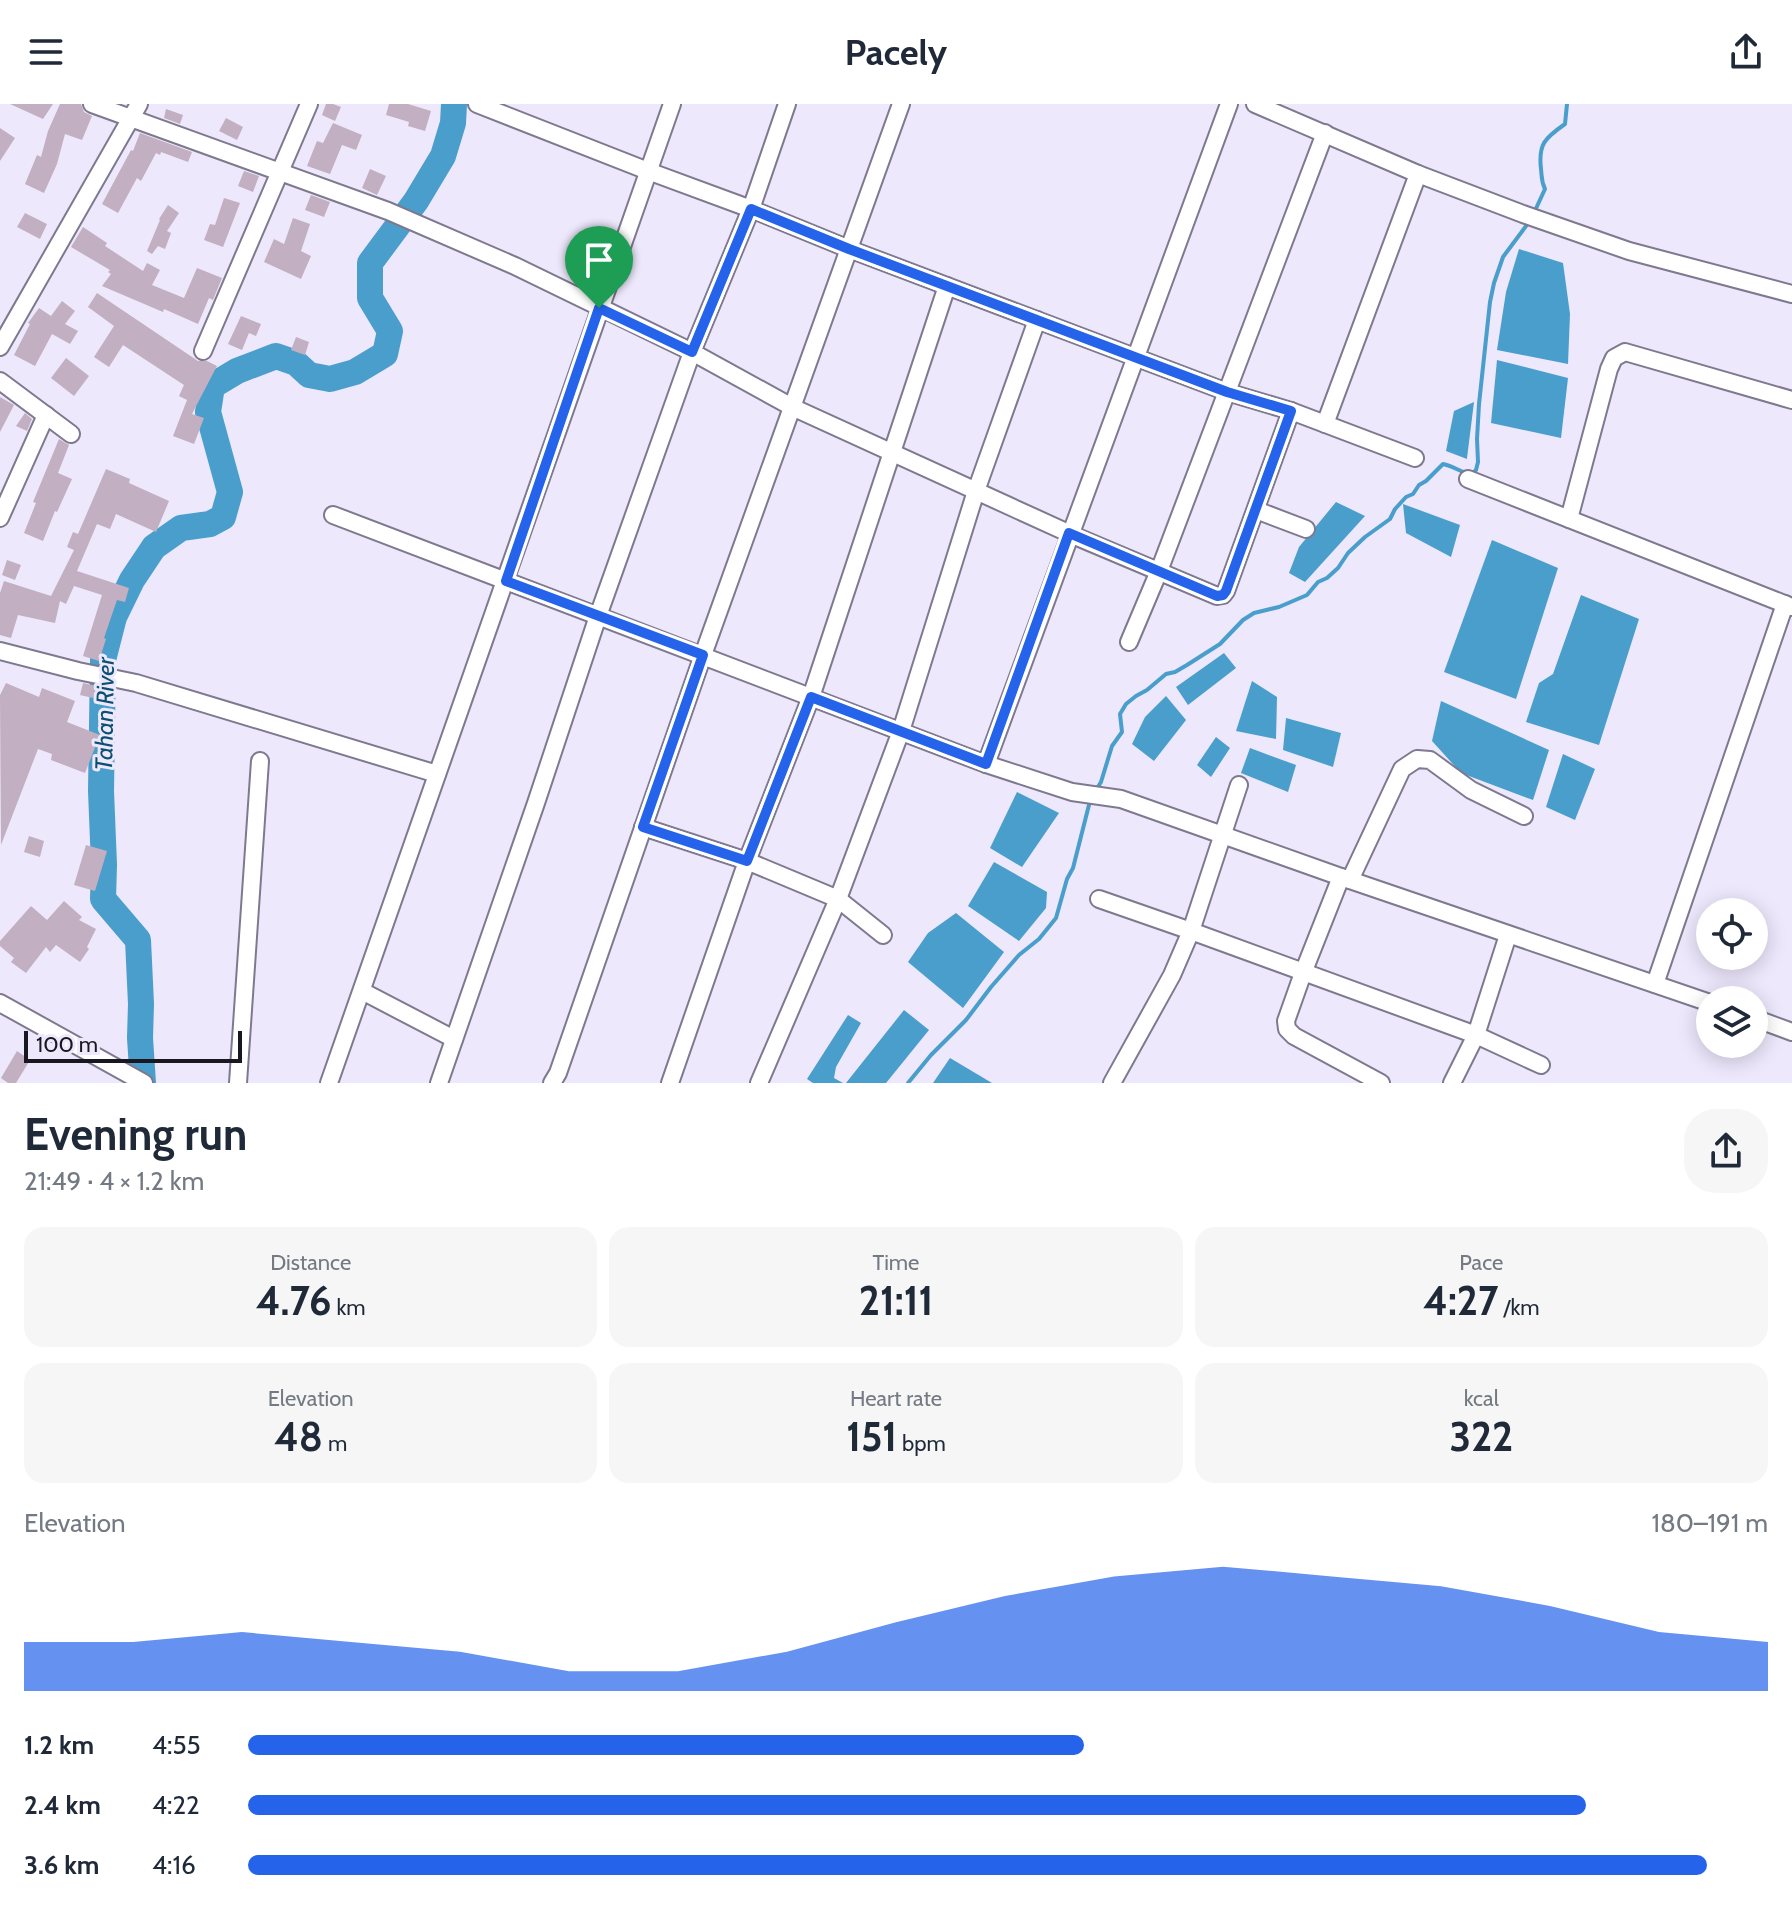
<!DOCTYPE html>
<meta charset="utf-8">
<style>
:root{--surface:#fff;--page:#f6f6f7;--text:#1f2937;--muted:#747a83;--accent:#2563eb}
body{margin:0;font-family:Cabin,sans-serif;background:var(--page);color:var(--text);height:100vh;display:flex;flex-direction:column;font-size:30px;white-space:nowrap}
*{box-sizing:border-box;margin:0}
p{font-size:26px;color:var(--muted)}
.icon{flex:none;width:44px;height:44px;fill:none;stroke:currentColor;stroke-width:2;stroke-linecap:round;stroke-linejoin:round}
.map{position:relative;height:979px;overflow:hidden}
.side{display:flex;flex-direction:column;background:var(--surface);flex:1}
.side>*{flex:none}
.tools{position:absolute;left:1696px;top:794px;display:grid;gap:16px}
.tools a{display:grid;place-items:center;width:72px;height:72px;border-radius:50%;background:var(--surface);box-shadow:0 4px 20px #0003;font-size:40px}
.scale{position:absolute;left:24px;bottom:20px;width:218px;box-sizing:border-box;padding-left:8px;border:4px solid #191720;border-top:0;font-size:22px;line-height:28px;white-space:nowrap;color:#191720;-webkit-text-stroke:6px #ede8fc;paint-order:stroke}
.pin{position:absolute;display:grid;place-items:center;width:68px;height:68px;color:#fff;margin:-82px -34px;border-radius:50% 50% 50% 0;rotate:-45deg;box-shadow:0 0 8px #0007}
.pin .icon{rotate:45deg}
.round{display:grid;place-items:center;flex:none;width:84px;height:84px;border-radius:32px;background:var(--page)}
.overview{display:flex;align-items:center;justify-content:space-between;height:136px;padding:0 24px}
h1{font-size:44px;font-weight:800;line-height:60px}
.figures{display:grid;grid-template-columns:repeat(3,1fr);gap:12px;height:136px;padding:8px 24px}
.figures div{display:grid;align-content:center;border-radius:20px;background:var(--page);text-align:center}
.figures b{font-size:40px;font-weight:800}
.figures small{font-size:22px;font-weight:400}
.figures p{font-size:22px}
.chart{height:224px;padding:16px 24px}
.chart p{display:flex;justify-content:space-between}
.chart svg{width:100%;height:144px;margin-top:8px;fill:var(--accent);opacity:.7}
ul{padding:0 24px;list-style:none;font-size:26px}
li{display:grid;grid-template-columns:128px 96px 1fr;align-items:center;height:60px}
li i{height:20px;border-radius:10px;background:var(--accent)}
header{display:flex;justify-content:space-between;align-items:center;height:104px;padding:0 24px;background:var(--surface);font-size:36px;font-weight:800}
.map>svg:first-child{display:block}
</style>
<header><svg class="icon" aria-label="menu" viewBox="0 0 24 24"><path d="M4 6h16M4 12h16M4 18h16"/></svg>Pacely<svg class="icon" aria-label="share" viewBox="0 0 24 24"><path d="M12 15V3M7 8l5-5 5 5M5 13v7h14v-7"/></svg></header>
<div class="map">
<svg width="1792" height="979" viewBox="0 0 1792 979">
<rect width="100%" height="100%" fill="#ede8fc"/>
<g fill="#499ecb">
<path d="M1519,145l44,14 7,51 -2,50 -71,-14 9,-58z"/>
<path d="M1497,256l71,18 -7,60 -70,-15z"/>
<path d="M1474,298l-7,56v1l-21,-8 8,-40z"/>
<path d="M1336,398l29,14 -60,66 -16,-9 10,-26z"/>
<path d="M1403,400l57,21 -9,32 -45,-24z"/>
<path d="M1492,436l66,28 -42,131 -72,-27z"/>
<path d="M1581,491l58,24 -40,126 -73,-23 13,-39 14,-9z"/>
<path d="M1224,549l12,15 -48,37 -12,-18z"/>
<path d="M1252,577l25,16 -1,42 -40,-8z"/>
<path d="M1166,592l20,24 -32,41 -22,-17 13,-27z"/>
<path d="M1441,597l108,49 -16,50 -72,-27 -29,-32z"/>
<path d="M1286,614l55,15 -8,34 -50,-17z"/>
<path d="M1216,633l14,11 -19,29 -14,-12z"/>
<path d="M1250,644l46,17 -8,27 -47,-19z"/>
<path d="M1563,650l32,15 -20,51 -29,-13z"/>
<path d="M1017,688l42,21 -37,54 -32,-19z"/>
<path d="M994,758l53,30 -1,16 -27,33 -51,-35z"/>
<path d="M956,809l48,39 -41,56 -55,-46 20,-29z"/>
<path d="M904,906l25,20 -43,53h-40z"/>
<path d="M848,911l13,8 -25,44 -2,11 9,5h-30l-6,-4z"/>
<path d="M950,954l42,25h-59z"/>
</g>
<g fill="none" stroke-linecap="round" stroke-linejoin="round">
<g stroke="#499ecb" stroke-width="4">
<path d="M1533,111l12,-26c-4,-8 -3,-12 -4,-20 -3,-25 4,-31 24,-45l2,-20"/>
<path d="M1096,686l5,-8 11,-36 10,-14 -2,-18 6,-10 10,-8 11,-6 19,-16 9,-2 12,-7 33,-21 23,-24 11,-7 25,-6 28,-12 11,-13 9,-4 11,-10 10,-15 17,-16 25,-18 5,-10 11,-12 7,-3 6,-9 7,-4 17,-17c11,2 18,9 29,10l4,-4 2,-8 -1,-23 2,-35 11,-102 4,-19 9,-26 26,-35"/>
<path d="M908,979l23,-28 35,-35 25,-33 28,-32 20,-16 17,-21 11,-39 6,-11 18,-71"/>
</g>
<path stroke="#499ecb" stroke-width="26" d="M143,979l-3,-45 1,-34 -3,-64 -35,-41 1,-34 -3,-74 2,-131 11,-43 18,-37 22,-33 27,-19 29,-4 13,-7 7,-25 -22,-80 4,-26 25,-15 39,-15 20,7 13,12 21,4 25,-7 30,-18 5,-23 -20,-33v-35l46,-62 27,-45 10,-33 1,-19"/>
</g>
<g fill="#c2afc1">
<path d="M10,0h43l-10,15z"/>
<path d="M60,0h21l3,8 8,4 -10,24 -17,-6 -8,30 -13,29 -19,-9 12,-29 4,2 7,-26z"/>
<path d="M326,0h7l8,3 -6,14 -13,-6z"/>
<path d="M389,0h19l23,7 -6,20 -17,-5 1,-4 -23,-7z"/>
<path d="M166,5l17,6 -3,9 -16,-6z"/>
<path d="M226,14l17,9 -6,13 -18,-9z"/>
<path d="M333,19l29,12 -6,15 -14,-5 -12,29 -23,-8 10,-25 6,2z"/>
<path d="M0,24l15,10 -15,23z"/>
<path d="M140,29l52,19 -4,10 -27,-10 -1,3 -4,-2 -15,28 -4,-3 -19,35 -16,-9 29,-54 2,1z"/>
<path d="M370,65l16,7 -9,19 -15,-7z"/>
<path d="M244,67l15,5 -6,16 -15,-6z"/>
<path d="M311,91l19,7 -6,15 -19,-7z"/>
<path d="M224,94l16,5 -17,44 -19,-7 6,-16 5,1z"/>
<path d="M168,101l11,8 -12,18 4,2 -6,16 -7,-3 -6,8 -5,-3 13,-31 -1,-1z"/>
<path d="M25,109l22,11 -7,15 -23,-12z"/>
<path d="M293,114l17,6 -9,27 10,5 -10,23 -37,-17 10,-23 10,5z"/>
<path d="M83,123l24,16 -2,3 38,25 4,-8 13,7 -8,15 32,13 13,-30 25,10 -9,22 -4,-2 -11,26 -34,-15 -1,3 -61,-26 9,-12 -3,-2 2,-2 -39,-23z"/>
<path d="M97,189l101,68h9l10,5 -25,48 12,4 -10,26 -21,-8 14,-36 -8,-4 5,-11 -61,-40 -14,22 -15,-10 20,-31 -26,-19z"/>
<path d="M62,197l13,10 -10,13 13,7 -8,13 -18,-10 -17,32 -21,-11 16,-31 -2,-1 11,-15 12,8z"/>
<path d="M241,212l20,8 -5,12 -7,-3 -7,17 -14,-6z"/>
<path d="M296,233l13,5 -4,13 -14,-5z"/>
<path d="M66,254l23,18 -15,20 -23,-18z"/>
<path d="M0,293l14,8 -14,27z"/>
<path d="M25,309l7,6 -5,12 -11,-5z"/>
<path d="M59,335l10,6 -11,28 14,6 -15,33 -2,-1 -12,30 -19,-8 12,-30 -3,-1z"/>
<path d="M106,365l24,10 -1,4 40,18 -13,31 -40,-18 -6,15 -13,-5 -20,47 52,17 -4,14 -8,-2 -13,38 2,1 -7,22 -16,-5 19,-61 -28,-9 -8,18 -6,-3 -5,22 -37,-8 -7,23 -11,-3v-42l4,-12 47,15 23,-46 -7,-3 6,-15 5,2z"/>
<path d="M7,456l14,5 -6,15 -13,-5z"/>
<path d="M6,579l33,14 3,-9 33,13 -8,21 33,13 -15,38 -34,-13 1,-6 -14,-5 -37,96 -1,-150z"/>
<path d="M83,579l13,3 -3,12 -13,-3z"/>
<path d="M29,732l15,5 -4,16 -16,-5z"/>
<path d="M86,741l21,6 -12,40 -21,-6z"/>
<path d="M64,797l18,16 -3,3 17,9 -9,18 2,2 -9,13 -24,-17 -6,7 -4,-5 -20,26 -15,-11 3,-4 -14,-12v-5l31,-35 16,14z"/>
<path d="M17,947l13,9 -14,23h-8l-7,-5z"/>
</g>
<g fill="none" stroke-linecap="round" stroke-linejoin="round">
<g stroke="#7e798e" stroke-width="20">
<g id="minor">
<path d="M92,0l296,107 127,55 177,86 100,55 285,130 140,59 6,-1 3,-4 65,-180"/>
<path d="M477,0l171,67 103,38 98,40 378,143 64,19 124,47"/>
<path d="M1255,0l163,70 105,40 106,37 163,43"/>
<path d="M0,243l139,-243"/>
<path d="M203,247l106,-247"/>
<path d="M0,277l71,53"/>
<path d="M1325,320l93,-250"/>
<path d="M1468,375l324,128"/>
<path d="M1256,406l50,19"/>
<path d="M333,411l653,249 86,28 49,7 220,78 369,126"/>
<path d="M0,414l46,-103"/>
<path d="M1569,415l40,-150 5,-11 11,-6 167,48"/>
<path d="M1129,538l30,-71 166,-438"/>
<path d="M0,547l78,20 58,12 301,91"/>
<path d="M986,660l243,-660"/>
<path d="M643,723l104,34 91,38 45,36"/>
<path d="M1341,773l-38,96 -17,48 1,8 7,7 87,47"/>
<path d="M1350,776l52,-111 15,-10 13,1 41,30 53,26"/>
<path d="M1099,795l92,32 285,104 65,30"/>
<path d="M1655,880l130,-380"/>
<path d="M362,887l92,48"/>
<path d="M0,899l144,80"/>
<path d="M1754,914l38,14"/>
<path d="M238,979l22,-322"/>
<path d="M329,979l343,-979"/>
<path d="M439,979l97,-280 62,-187 94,-264 59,-143 36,-105"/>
<path d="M552,979l6,-10 145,-418 198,-551"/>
<path d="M670,979l77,-222 64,-164 136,-411"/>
<path d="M759,979l79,-184 63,-168 75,-240 61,-171"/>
<path d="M1112,979l60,-108 19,-44 48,-146"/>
<path d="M1452,979l24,-48 32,-100"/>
</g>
</g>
<use href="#minor" stroke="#fff" stroke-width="16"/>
</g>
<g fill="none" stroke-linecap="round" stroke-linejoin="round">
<g stroke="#fff" stroke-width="16">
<path id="route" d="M751,105l98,40 378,143 64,19 -65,180 -3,4 -6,1 -148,-63 -83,231 -175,-67 -64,164 -104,-34 60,-172 -197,-74 93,-273 93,44z"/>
</g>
<use href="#route" stroke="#2563eb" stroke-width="10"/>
</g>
<g text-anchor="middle" stroke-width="6" stroke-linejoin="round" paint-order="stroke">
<g font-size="24" font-style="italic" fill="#0b506f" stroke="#ede8fc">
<text transform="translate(105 610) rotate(-89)" y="8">Tahan River</text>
</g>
</g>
</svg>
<div class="tools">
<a><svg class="icon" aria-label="locate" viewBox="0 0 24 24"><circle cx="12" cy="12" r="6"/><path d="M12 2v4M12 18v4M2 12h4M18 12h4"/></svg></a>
<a><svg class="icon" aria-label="layers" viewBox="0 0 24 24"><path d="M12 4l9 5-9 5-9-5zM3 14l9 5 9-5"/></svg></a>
</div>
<div class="scale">100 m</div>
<div class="pin" style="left:599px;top:204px;background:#1e9e55"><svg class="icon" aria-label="arrive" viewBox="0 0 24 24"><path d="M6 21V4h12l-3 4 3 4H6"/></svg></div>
</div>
<section class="side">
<div class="overview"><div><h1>Evening run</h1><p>21:49 · 4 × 1.2 km</p></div><a class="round"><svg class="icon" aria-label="share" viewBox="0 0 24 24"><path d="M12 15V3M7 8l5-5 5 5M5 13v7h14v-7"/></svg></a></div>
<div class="figures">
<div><p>Distance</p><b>4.76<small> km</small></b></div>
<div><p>Time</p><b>21:11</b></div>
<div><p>Pace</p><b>4:27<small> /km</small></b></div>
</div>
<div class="figures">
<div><p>Elevation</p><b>48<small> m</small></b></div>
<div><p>Heart rate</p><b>151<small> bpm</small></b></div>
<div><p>kcal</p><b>322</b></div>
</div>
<div class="chart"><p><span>Elevation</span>180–191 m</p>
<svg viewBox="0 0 160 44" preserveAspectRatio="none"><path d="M0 44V29L10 29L20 26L30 29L40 32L50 38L60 38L70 32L80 23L90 15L100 9L110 6L120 9L130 12L140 18L150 26L160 29V44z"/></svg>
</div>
<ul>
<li><b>1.2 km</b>4:55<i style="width:55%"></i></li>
<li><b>2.4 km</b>4:22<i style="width:88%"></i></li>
<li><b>3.6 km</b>4:16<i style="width:96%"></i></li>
</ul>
</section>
